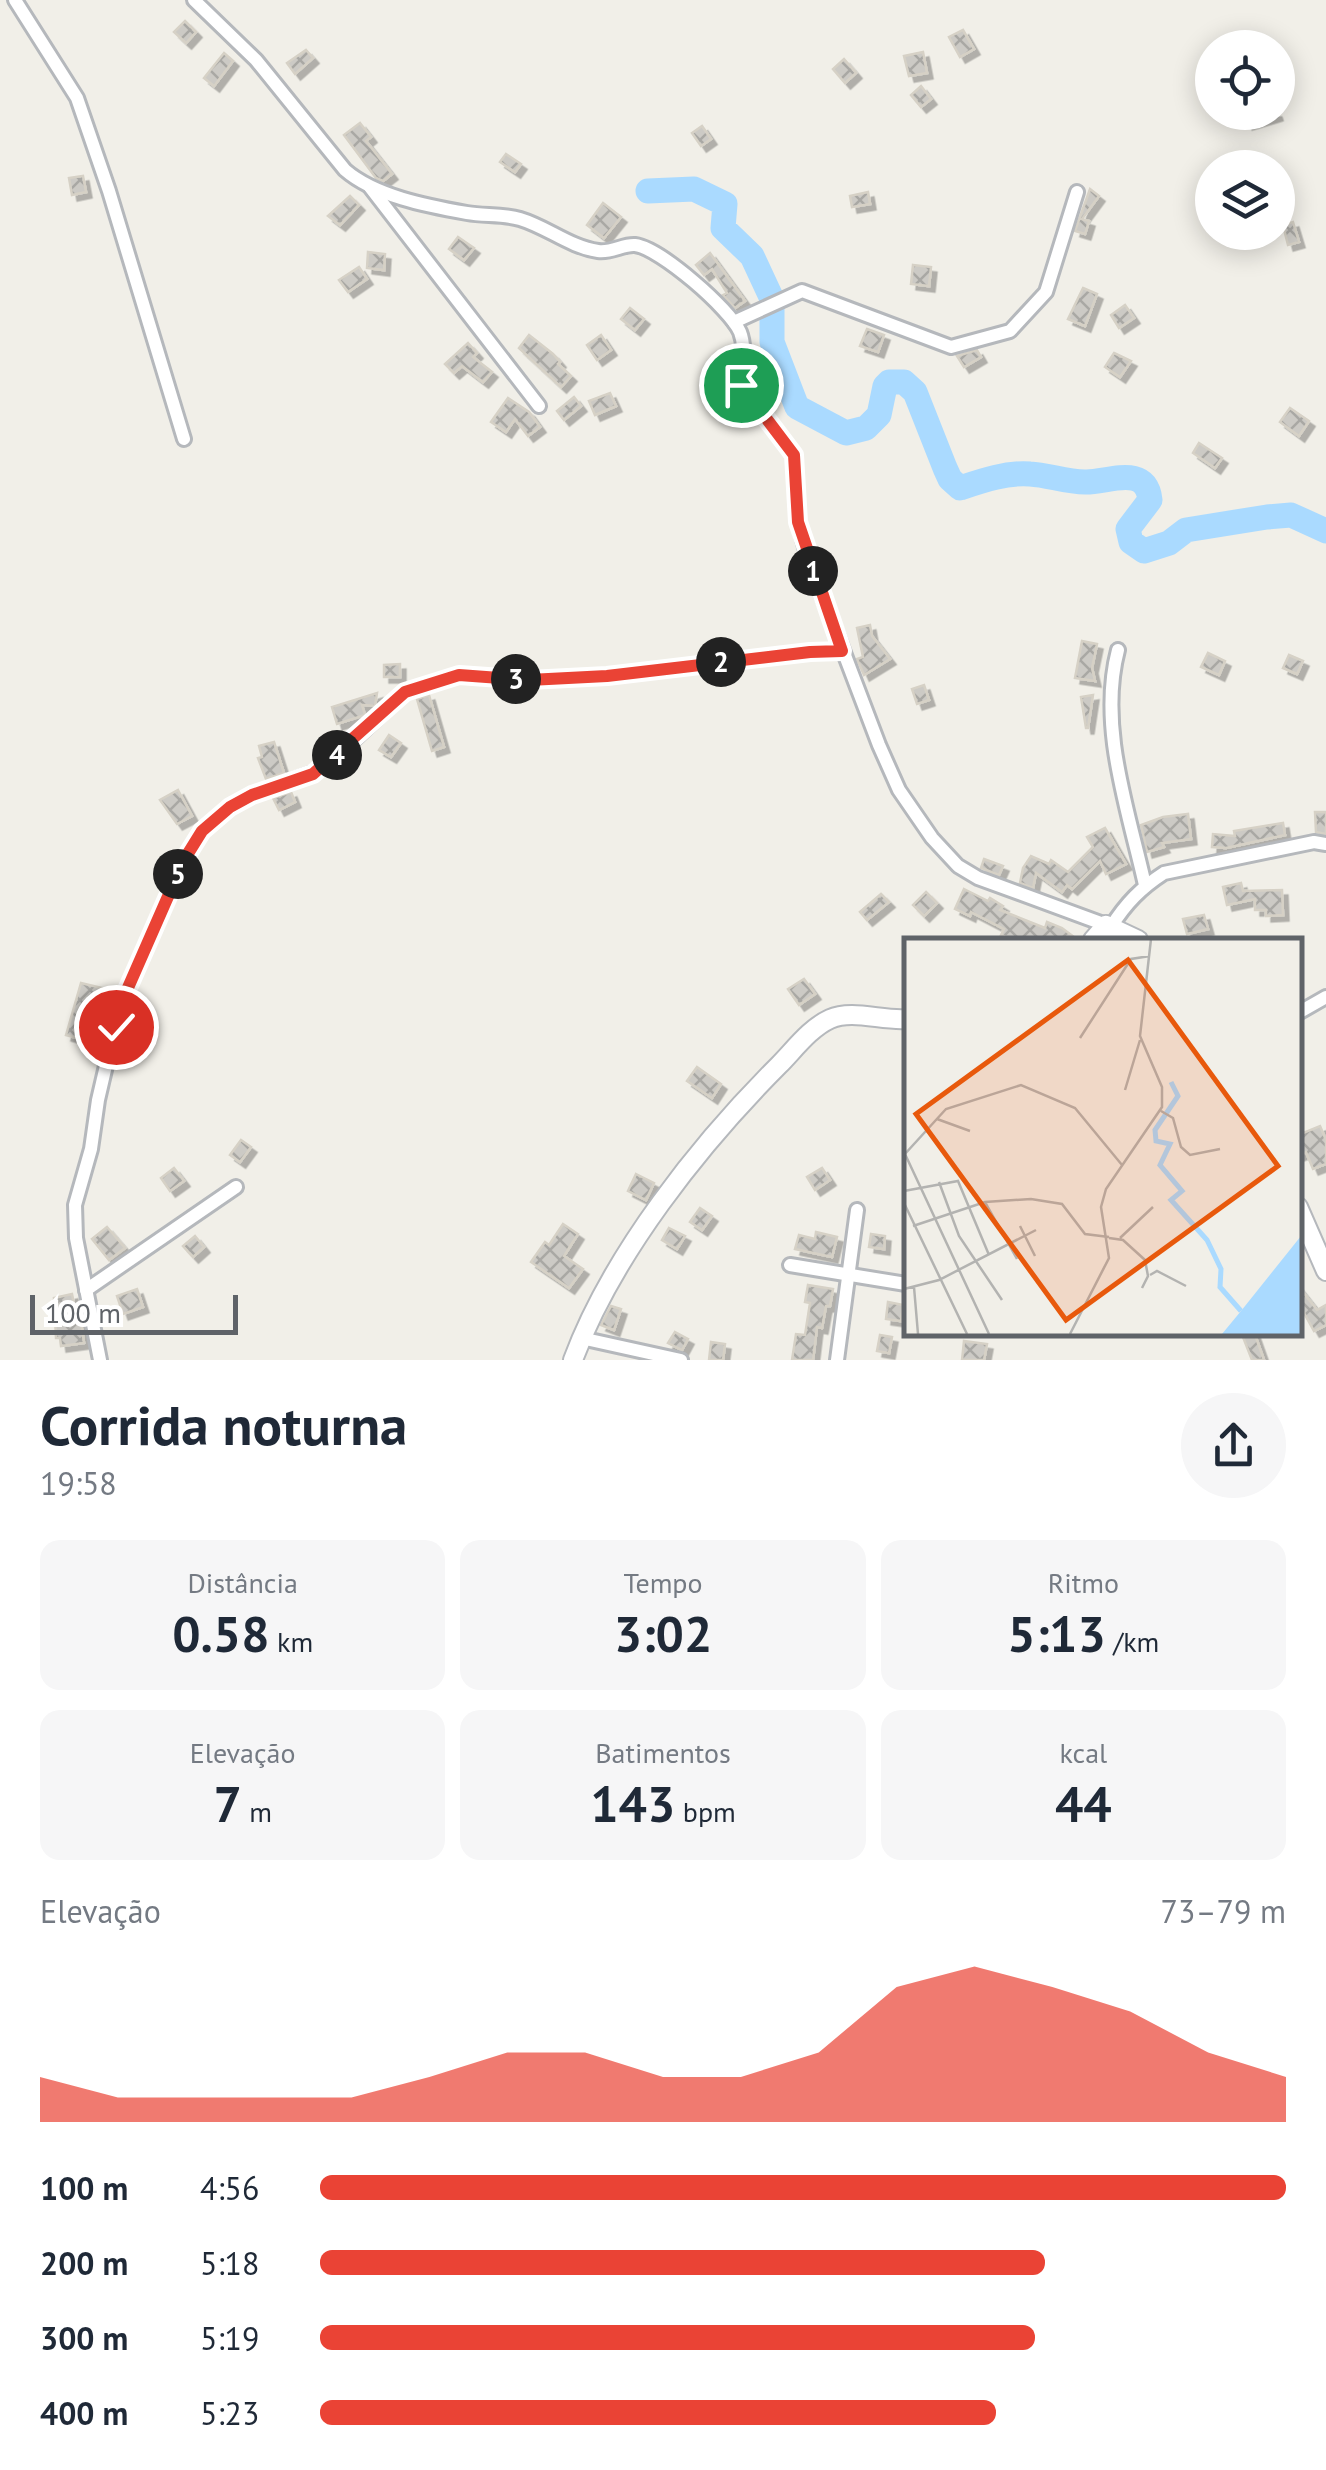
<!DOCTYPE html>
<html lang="pt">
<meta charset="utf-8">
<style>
:root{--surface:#fff;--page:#f6f6f7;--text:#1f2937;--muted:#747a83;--accent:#ea4335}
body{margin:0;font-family:"PT Sans",sans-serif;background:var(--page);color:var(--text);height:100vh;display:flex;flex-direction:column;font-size:38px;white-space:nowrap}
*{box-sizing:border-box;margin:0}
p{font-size:32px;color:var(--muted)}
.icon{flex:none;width:55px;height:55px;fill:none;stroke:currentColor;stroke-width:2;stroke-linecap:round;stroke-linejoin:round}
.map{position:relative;height:1360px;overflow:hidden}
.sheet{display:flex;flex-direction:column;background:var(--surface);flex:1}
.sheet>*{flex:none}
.tools{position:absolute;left:1195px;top:30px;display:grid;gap:20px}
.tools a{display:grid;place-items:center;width:100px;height:100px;border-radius:50%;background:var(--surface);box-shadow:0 5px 25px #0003;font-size:50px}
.scale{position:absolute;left:30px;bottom:25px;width:208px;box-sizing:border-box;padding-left:10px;border:5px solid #5f6368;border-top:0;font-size:28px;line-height:35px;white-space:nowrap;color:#5f6368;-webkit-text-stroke:8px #fff;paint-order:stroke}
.pin{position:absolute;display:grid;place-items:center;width:85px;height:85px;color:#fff;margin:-42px;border:5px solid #fff;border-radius:50%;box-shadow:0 2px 10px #0007}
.km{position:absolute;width:50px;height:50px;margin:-25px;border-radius:50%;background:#222;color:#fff;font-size:28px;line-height:50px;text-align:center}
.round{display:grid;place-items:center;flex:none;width:105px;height:105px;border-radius:52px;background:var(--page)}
.summary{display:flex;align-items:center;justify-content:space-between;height:170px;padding:0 40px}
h1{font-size:55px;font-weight:600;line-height:75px}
.figures{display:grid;grid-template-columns:repeat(3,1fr);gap:15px;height:170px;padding:10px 40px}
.figures div{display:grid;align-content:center;border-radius:20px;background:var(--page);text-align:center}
.figures b{font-size:50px;font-weight:600}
.figures small{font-size:28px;font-weight:400}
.figures p{font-size:28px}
.chart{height:280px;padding:20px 40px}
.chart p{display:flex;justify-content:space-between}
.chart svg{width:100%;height:180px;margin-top:10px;fill:var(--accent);opacity:.7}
ul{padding:0 40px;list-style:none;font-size:32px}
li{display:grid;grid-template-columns:160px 120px 1fr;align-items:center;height:75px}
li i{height:25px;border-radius:12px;background:var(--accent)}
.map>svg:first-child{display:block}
</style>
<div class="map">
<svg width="1326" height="1360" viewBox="0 0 1326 1360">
<defs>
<pattern id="building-cross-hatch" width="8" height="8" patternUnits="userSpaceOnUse" patternTransform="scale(2.5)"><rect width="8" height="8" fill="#cccac5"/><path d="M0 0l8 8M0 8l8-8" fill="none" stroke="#a9a8a4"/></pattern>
<filter id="shadow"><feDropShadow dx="5.5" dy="5.5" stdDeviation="0" flood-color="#0004"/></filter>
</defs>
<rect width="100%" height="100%" fill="#f1efe8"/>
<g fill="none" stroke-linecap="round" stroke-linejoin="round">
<path stroke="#aadaff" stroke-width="25" d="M648,191l46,-2 31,15 -2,24 29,28 20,43v43l25,65 49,26 20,-5 13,-13 6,-29 4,-4h15l11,10 30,76 5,11 10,9c21,-7 47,-16 70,-14 18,1 36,8 55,8 22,1 61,-19 65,18l-22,29 3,13 13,9 25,-8 17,-13 81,-13 24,-2 35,16"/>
</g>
<g fill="url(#building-cross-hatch)" stroke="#d6d1c6" stroke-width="2.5" filter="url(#shadow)">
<path d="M185,21l11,11 -10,11 -12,-11z"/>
<path d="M963,30l11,19 -14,8 -11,-20z"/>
<path d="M306,50l7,8 -18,16 -8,-11z"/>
<path d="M923,52l4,21 -18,3 -5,-20z"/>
<path d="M224,53l9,8 -19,25 -10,-8z"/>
<path d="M844,59l12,14 -11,10 -12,-14z"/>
<path d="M921,86l10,13 -10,8 -10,-12z"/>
<path d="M1243,112h33l1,3 -30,9z"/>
<path d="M360,123l11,14 -5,4 26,33 -9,7 -7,-3 -32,-43z"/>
<path d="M702,126l9,13 -10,7 -9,-13z"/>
<path d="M506,154l15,10 -6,8 -15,-10z"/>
<path d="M83,176l3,16 -14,3 -3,-17z"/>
<path d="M1090,189l9,7 -17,23 7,2 -4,13 -10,-3z"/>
<path d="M868,192l2,12 -18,3 -2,-11z"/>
<path d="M350,196l9,9 -19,20 -12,-9z"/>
<path d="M603,203l18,14 -17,21 -17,-13z"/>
<path d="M1293,222l6,20 -11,3 -5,-20z"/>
<path d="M458,237l16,11 -10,12 -15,-11z"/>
<path d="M368,252l17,2 -1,16 -17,-2z"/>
<path d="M710,253l35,48 -10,7 -12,-13 4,-2 -15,-24 -8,6 -8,-10z"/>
<path d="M913,265l18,2 -2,19 -18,-2z"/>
<path d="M359,267l8,12 -19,13 -9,-12z"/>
<path d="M1083,288l14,6 -12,32 -17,-7z"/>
<path d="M1125,305l9,13 -15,10 -8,-13z"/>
<path d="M630,308l14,11 -9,11 -14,-11z"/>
<path d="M867,329l17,6 -6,17 -18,-6z"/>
<path d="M529,335l24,19 7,8 -2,2 13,12 -10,11 -42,-39z"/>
<path d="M601,335l10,15 -14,10 -10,-15z"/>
<path d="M468,343l9,10 -4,4 19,15 -9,10 -21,-16 -8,7 -9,-9z"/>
<path d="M977,350l4,7 -17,10 -7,-11z"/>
<path d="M1114,353l17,8 -11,16 -15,-10z"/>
<path d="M610,393l6,13 -21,9 -6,-14z"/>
<path d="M574,397l7,9 -17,14 -7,-9z"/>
<path d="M508,398l21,14 11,15 -12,9 -13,-17 -9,13 -15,-10z"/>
<path d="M1290,408l19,13 -10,15 -19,-14z"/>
<path d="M1199,443l23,15 -7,10 -22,-15z"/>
<path d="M870,625l2,11 18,23 -26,16 -7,-16 6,-2 -6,-29z"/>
<path d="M1082,641l15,3 -5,24 3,13 -20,-3z"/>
<path d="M1208,653l17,8 -6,14 -18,-8z"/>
<path d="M1289,655l14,6 -6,13 -14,-6z"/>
<path d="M400,664v13h-16v-12z"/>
<path d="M924,685l5,15 -12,4 -5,-15z"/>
<path d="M377,693l-2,13 -13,-1 3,10 -28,9 -5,-17z"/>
<path d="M429,695l15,52 -12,4 -15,-52z"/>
<path d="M1093,695l-5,33h-2l-5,-31z"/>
<path d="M389,735l12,8 -10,14 -12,-7z"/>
<path d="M274,742l10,31 -18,6 -8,-21 4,-1 -3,-11z"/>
<path d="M178,790l14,26 -15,8 -17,-24z"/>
<path d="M291,792l4,10 -16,8 -6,-12z"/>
<path d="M1315,812h11v22l-10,-2z"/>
<path d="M1188,814l3,25 -29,4 2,4 -17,5 -6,-27 22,-8z"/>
<path d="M1283,823l2,12 -59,13 -14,-1 1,-13 22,2 -1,-5z"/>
<path d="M1105,828l21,36 -20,10 -6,-13 -28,28 -5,-4 -5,7 -26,-19 -3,15 -13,-5 3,-15 8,-12 18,8 2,-4 17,12 25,-25 -6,-10z"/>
<path d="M984,859l19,7 -4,9 -18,-7z"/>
<path d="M1241,883l2,8 39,-1 1,25 -17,1v-6h-11v-11l-28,6 -4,-18z"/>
<path d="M964,889l24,12 2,-3 13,8 -3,4 45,18 2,-6 15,6 16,12h-64l-13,-5 3,-6 -33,-17 -1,4 -15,-7z"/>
<path d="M926,892l11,11 -13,13 -11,-11z"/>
<path d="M881,894l8,8 -22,18 -7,-8z"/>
<path d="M1204,915l4,14 -21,5 -4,-15z"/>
<path d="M804,979l11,15 -16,11 -11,-16z"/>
<path d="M81,983l29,7 -14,53 -30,-8z"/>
<path d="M697,1067l24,17 -9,14 -25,-17z"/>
<path d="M1320,1126l6,14v24l-13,5 -7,-17 -8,3v-20z"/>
<path d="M241,1140l10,7 -11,15 -10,-7z"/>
<path d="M174,1168l10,13 -14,10 -9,-13z"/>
<path d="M822,1168l8,12 -15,10 -8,-13z"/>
<path d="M636,1174l18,9 -8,17 -18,-9z"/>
<path d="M700,1208l12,8 -10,14 -12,-8z"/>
<path d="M563,1224l15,10 -14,22 19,13 -14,19 -38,-26 14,-20 4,3z"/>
<path d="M107,1227l18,21 -16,12 -17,-21z"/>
<path d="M669,1228l16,8 -8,13 -15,-9z"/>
<path d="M816,1232l21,5 -5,20 -37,-8 4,-14 16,4z"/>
<path d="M871,1234l14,2 -1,13 -15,-2z"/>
<path d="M195,1236l9,11 -11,10 -10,-11z"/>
<path d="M808,1285l25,4 -3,17h-4l-4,22 -5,-1 -4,33h-21l4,-26 9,1 5,-32 -5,-1z"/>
<path d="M1298,1286l19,24 9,-5v20l-12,6 -16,-29z"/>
<path d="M137,1289l6,18 -20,7 -6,-18z"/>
<path d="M72,1294l3,15 4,-1 5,35 -23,3 -1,-8h-4l-2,-40z"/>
<path d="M888,1302l15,3 -2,16 -15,-2z"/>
<path d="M611,1306l10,3 -7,21 -13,-5z"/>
<path d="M675,1332l13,7 -6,11 -14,-7z"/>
<path d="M1241,1332h13l10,28h-12z"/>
<path d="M880,1335l12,2 -3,16 -12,-2z"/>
<path d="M964,1341l23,3 -3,16h-22z"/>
<path d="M711,1342l14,2 -2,16h-14z"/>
</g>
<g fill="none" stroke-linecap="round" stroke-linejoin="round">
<g stroke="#b5b8bc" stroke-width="18">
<g id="minor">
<path d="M15,0l62,98 32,93 75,248"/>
<path d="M194,0l62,60 89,110c30,26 82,36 122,43 17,3 36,1 53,6 27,8 50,28 78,32 14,2 25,-7 37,-6 25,3 95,64 105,87 7,18 0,35 1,53l53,70 4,66 10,37 71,187 20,45 33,48 26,28 20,12 128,47"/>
<path d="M370,187l169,219"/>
<path d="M734,322l68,-31 149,56 59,-16 36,-39 31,-100"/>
<path d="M1118,650c-20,76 10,159 27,235"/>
<path d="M1111,927c15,-24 30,-39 53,-54l150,-31 12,2"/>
<path d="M1298,1013l28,-16"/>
<path d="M790,1265l116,19"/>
<path d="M86,1290l150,-103"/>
<path d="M581,1338l100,22"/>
<path d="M100,1360l-24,-122 -1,-33 16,-56 7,-49 17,-73 12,-37 57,-129 18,-30 28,-24 22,-12 61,-22 31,-24 61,-57 54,-17 70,5 78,-4 203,-24 32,-1"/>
<path d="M837,1360l20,-150"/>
</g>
</g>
<g stroke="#b5b8bc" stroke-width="22">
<g id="tertiary">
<path d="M1093,940l13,-15 32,15"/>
<path d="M1298,1207l28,64"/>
<path d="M573,1360c39,-105 126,-215 206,-295 15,-15 31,-37 51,-46 22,-10 52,2 76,0"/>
</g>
</g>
<use href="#minor" stroke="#fff" stroke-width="12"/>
<use href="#tertiary" stroke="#fff" stroke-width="18"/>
</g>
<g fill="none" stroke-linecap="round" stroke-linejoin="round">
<g stroke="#fff" stroke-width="20">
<path id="route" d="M116,1027l11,-37 57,-130 18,-29 28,-24 22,-12 61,-21 92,-82 54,-17 70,5 78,-4 203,-24 32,-1 -44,-129 -4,-67 -53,-70"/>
</g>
<use href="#route" stroke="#ea4335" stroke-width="12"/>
</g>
<g transform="translate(904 938)">
<rect width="398" height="398" fill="#f1efe8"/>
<path d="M397,298v98h-79l19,-23z" fill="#aadaff"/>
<path fill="none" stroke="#aadaff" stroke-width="5" d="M267,144l7,14 -23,34 1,11 14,3 -10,21 22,26 -11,9 36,40 14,29 -1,18 21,24"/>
<path fill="none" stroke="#b3b3b1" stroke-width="2.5" d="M176,100l51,-79 19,-3M221,152l15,-50M257,173l12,7 8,29 9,8 30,-6M33,181l33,12M1,216l84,180M0,217l42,-46 75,-24 54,23 47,57M35,244l20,54 43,64M0,253l54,-10 31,74M81,264l32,57M0,265l63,131M9,288l72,-24 46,-3 31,5 23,30 24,3M116,288l15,30M205,300l14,2 22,20 3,16 -6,12M216,300l33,-31M246,337l7,-4 29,15M10,349l4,47M0,351l35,-9 97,-50M166,396l39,-76 -8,-51 5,-18 56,-82v-20l-22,-51 11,-97"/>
<path fill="#e8590c" fill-opacity="0.15" stroke="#e8590c" stroke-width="5" d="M224,22l150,206 -212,154 -150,-206z"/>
<rect width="398" height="398" fill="none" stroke="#5f6368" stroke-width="5"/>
</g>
</svg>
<div class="tools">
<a><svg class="icon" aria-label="locate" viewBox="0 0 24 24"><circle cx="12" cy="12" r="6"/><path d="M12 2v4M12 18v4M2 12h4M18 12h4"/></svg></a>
<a><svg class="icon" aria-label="layers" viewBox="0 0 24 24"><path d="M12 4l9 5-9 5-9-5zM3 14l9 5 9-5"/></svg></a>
</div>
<div class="scale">100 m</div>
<div class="pin" style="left:741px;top:385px;background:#1e9e55"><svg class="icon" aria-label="arrive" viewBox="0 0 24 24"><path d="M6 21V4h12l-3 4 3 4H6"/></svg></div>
<div class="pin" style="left:116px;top:1027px;background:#d93025"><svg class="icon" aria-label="check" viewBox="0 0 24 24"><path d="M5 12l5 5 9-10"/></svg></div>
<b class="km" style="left:813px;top:571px">1</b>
<b class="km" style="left:721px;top:662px">2</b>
<b class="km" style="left:516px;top:679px">3</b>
<b class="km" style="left:337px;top:755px">4</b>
<b class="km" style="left:178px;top:874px">5</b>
</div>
<section class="sheet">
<div class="summary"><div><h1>Corrida noturna</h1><p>19:58</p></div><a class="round"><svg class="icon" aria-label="share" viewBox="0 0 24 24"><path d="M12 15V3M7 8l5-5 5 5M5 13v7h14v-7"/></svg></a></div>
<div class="figures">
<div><p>Distância</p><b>0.58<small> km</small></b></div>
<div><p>Tempo</p><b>3:02</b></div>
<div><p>Ritmo</p><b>5:13<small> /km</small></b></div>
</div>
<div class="figures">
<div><p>Elevação</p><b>7<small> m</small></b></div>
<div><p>Batimentos</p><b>143<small> bpm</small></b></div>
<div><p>kcal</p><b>44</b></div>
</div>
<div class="chart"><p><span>Elevação</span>73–79 m</p>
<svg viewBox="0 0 160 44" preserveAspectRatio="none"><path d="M0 44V33L10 38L20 38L30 38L40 38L50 33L60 27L70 27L80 33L90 33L100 27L110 11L120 6L130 11L140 17L150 27L160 33V44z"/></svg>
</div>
<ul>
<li><b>100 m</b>4:56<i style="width:100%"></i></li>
<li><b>200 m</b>5:18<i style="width:75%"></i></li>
<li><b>300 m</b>5:19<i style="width:74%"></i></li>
<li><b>400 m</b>5:23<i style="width:70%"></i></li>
</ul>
</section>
